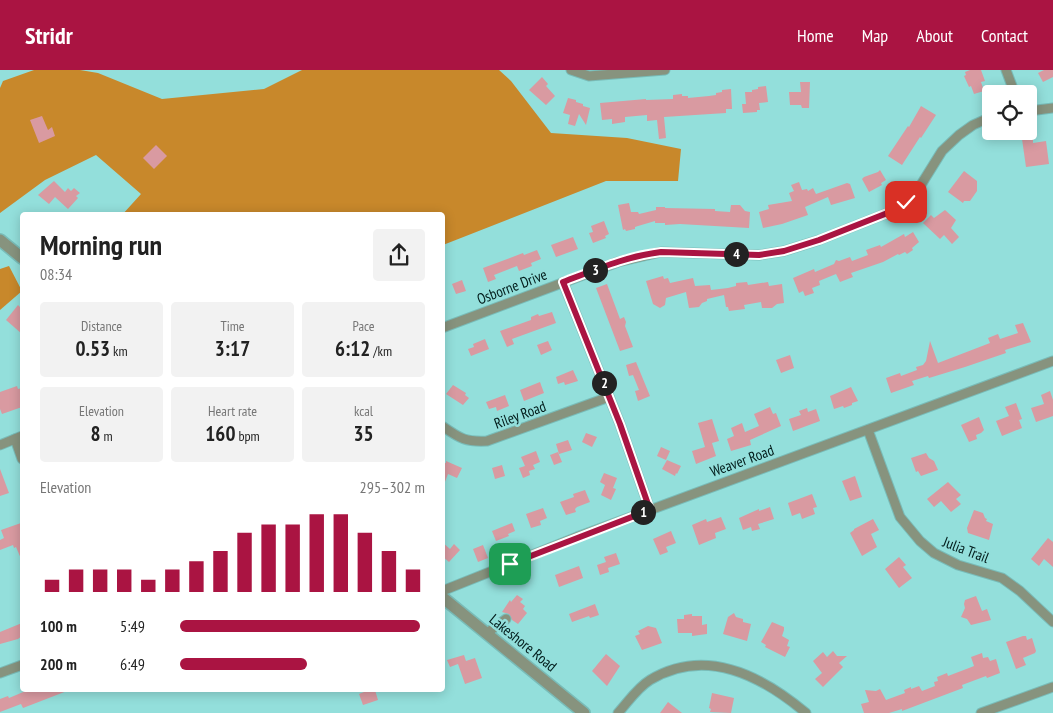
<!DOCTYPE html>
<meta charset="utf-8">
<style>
:root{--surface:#fff;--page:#f2f2f2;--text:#222;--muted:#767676;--accent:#aa1442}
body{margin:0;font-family:"PT Sans Narrow",sans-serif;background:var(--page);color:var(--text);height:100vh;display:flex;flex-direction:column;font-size:19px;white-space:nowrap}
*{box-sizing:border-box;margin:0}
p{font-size:16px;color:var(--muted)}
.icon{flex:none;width:28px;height:28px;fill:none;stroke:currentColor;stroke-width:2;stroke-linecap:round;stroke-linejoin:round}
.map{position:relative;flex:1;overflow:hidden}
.side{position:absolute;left:20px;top:142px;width:425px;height:480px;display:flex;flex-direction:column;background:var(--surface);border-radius:5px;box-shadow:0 2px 12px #0003}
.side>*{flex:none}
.controls{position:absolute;left:982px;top:15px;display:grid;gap:10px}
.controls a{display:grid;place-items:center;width:55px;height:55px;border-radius:5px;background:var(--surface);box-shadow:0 2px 12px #0003;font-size:25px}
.pin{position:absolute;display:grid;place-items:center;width:42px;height:42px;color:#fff;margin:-21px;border-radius:10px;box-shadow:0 2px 8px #0006}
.km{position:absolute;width:25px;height:25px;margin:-12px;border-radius:50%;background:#222;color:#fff;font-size:14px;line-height:25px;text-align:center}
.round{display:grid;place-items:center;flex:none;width:52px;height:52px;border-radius:5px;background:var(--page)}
.head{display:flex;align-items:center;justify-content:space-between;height:85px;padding:0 20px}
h1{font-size:28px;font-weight:700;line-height:38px}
.figures{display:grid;grid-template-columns:repeat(3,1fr);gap:8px;height:85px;padding:5px 20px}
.figures div{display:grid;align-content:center;border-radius:5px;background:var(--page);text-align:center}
.figures b{font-size:21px;font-weight:700}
.figures small{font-size:14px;font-weight:400}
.figures p{font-size:14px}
.chart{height:140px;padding:10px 20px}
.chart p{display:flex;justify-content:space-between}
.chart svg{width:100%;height:90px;margin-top:5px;stroke:var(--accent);stroke-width:6}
ul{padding:0 20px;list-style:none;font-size:16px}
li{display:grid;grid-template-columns:80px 60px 1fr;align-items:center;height:38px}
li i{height:12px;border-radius:6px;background:var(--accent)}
header{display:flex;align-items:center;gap:30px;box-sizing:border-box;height:70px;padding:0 25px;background:var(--accent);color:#fff}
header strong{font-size:24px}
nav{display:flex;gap:28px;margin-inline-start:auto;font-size:18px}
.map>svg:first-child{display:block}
</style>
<header>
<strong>Stridr</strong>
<nav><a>Home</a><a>Map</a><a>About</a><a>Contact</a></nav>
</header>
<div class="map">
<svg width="1053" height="643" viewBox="0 0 1053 643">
<rect width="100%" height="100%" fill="#93dfdb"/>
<g fill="#c8882b">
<path d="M34,0h46l18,3 64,26 102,-10 38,-19h197l12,11 40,52 76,5 54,11 -3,32h-72l-163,64 -1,-30h-320l19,-21 -45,-39 -51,25 -45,33v-125l3,-7z"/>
<path d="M9,196l13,25 -22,19v-41z"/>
</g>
<g fill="#d99aa1">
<path d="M970,0h11l4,11 -4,1 3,9 -10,3 -3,-8 -2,1 -5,-11 2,-1 -1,-3z"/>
<path d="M1044,0h9v7l-10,5 -5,-9z"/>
<path d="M542,7l6,7 -2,2 9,10 -9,9 -17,-15z"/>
<path d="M800,12h10l-1,26h-7l-1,-3h-11l-1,-13h12z"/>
<path d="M766,16l2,16 -9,1 1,7h-3v2l-14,1 -1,-9h4l-1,-12h7v-2l6,-1v-2z"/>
<path d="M731,19l1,20h-6v4l-62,4 2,21 -7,1 -2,-19 -10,1v-6l-22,2v5l-13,2v-5l-10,1 -2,-17 46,-4v1l27,-1v-4l9,-1v2h6v2l21,-2 7,-1v-2l6,-1v-2z"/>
<path d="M568,28l8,2v2l7,2v2l7,2 -4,17 -7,-11 -4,12 -7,-2 2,-9 -7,-2z"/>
<path d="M921,36l15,9 -15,23 -1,-1 -18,28 -14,-9 20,-30 1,1z"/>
<path d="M42,46l6,14 4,-3 3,9 -16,7 -9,-23z"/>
<path d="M1033,68v5l13,-2 3,23 -23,3 -4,-28z"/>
<path d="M156,75l11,11 -13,13 -11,-11z"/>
<path d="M880,100l6,10 -5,3 1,2 -13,7 -7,-13 2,-2 14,-5z"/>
<path d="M964,101l13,10v10l-7,10h-6l-1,2 -15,-11z"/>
<path d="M54,111l11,11 3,-4 3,3 3,-3 6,5 -4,3 2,2 -10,11 -13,-12 -6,7 -11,-9z"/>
<path d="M799,112l3,8 5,-1 1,2 5,-3 3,6 31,-11 3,1 5,14 -24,7 -3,-8 -23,10 3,8 -26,9 -19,4 -4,-16 10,-3 -1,-4 24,-4 -3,-8 5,-2 -3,-6z"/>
<path d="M629,133l2,9h7l1,2 17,-4v-3h9v1l50,1v2l15,1 1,-7h9l5,6 5,1 -1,16 -69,-4 -15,1v-2h-10v-2l-17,5 -3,1v2l-9,2 -1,-2 -2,1 -5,-25z"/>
<path d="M945,140l11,10 -5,8 8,9 -7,7 -8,-9 -4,4 -17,-16 8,-8 3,3z"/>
<path d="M604,151l5,13 -4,2 1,2 -13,5 -4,-10 4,-1 -2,-6z"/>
<path d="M913,162l6,10 -7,6 1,2 -6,4 -2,-2 -6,3 -1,-1 -15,8 -32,11 2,4 -13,5 -4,-8 -17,7 1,4 -8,3 2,5 -9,3 -2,-5 -4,2 -6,-15 21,-9 1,3 19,-8 2,-4 3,1 11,-4 2,4 16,-6 -2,-5 14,-5 1,2 23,-13 1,3z"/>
<path d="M573,167l5,12 -22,8 -5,-12z"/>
<path d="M537,180l4,9 -10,4 1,3 -13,5 -2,-5 -23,9 2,4 -8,3 -5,-14 40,-15 1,2z"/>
<path d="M663,206l1,3 4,-1 2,5 23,-5 2,8 15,-1 1,5 17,-2 8,-2v-3l11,-1 1,3 20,-3 1,4 13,-2 2,19 -7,1 -5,4h-10l-1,-6 -17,3 1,4 -16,2 -1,-4h-2l-2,-12 -17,4v2l-5,2 -3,4 -10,1 -3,-16 -20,6 -1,7 -5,3 -7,-4 -7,-23z"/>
<path d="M462,210l4,11 -10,3 -4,-10z"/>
<path d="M607,214l13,35 4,-2 2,5 -1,4 8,21 -13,4 -24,-63z"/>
<path d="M18,235l4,4v25l-16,-14z"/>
<path d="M552,242l4,11 -44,16 2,5 -7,3 -7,-16 31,-11v-3l7,-3 1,2z"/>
<path d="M1023,253l8,19 -26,8 1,3 -41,14 -36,11 -1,-2 -16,5 2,4 -23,8 -5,-15 14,-5 1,3 16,-6 -1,-3 7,-2 3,-4 4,-20 8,22 52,-20 -2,-5 10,-4 2,5 18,-6 -3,-8z"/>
<path d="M485,269l4,10 -18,7 -3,-7 6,-2 -1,-3z"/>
<path d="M548,271l4,9 -11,5 -4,-10z"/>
<path d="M790,285l4,13 -13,5 -5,-13z"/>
<path d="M636,292l14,34 -12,5 -3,-10 4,-1 -6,-15 -4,1 -3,-11z"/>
<path d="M573,300l5,11 -13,4 -1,-3 -6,2 -2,-7z"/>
<path d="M540,312l4,11 -20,8 -4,-11z"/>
<path d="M453,315l13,8 -1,2 4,3 -6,7 -17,-11z"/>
<path d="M17,316l1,3 4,-1v19l-20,7 -2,-5v-17z"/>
<path d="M851,317l7,14 -6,2v2l-8,3 -1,-2 -9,3 -4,-13z"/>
<path d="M1050,321l3,9v16l-17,6 -5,-14 13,-4 -3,-9z"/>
<path d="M505,325l4,11 -12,5 -1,-4 -7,2 -3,-7z"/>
<path d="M1016,333l6,16 -3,1 3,8 -20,8 -6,-15 13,-5 -4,-9z"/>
<path d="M770,337l3,7 3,-1 5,13 -31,14 1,5 -20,6 -4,-12 7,-3 -3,-8 11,-5 3,9 14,-6 -5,-12z"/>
<path d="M807,338l1,4 8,-3 4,12 -27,10 -4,-12 12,-4 -2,-4z"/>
<path d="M979,347l5,13 -3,3 -5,2 1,4 -8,3 -8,-17z"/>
<path d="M712,349l7,22 -7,2 4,13 -20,8 -4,-13 13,-4 -7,-24z"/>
<path d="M586,363l11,4 -5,10 -10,-5z"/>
<path d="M568,370l4,10 -13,4 -3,-10z"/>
<path d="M661,377l9,4 -4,9 -9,-4z"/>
<path d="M536,381l4,11 -7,3 2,4 -6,2 1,4 -7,3 -4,-10 6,-2 -4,-9z"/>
<path d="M558,382l4,10 -8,3 -4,-10z"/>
<path d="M926,383l3,5 5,3 4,9 -17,6 -3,-5 -2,1 -5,-14z"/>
<path d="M667,390l14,6 -4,8 -1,-1 -1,3 -13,-7z"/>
<path d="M446,391l16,7 -5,10 -9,-4 -5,13 -1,-25 4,1z"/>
<path d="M502,395l3,11 -10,3 -3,-11z"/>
<path d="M0,399l9,24 -9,3z"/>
<path d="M604,403l13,5 -4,10 3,1 -5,11 -10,-5 4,-10 -5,-3z"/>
<path d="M855,406l7,21 -12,4 -8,-20z"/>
<path d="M948,412l13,13 -5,4 5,5 -10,8 -10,-11 -7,6 -7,-8z"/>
<path d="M585,420l5,12 -13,5 -2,2 1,3 -10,3 -6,-13 14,-5 -1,-3z"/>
<path d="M812,424l5,13 -4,1 2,6 -13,5 -2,-6 -8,3 -4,-13z"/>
<path d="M770,437l4,12 -16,5 2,5 -8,2 -1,-4 -8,3 -4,-12 20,-9v2z"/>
<path d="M543,438l4,10 -7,3 1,4 -10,3 -5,-14z"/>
<path d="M974,440l9,3 2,5 2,1 -1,2 7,3 -4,16 -21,-7 -1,-5z"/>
<path d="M721,447l5,12 -11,4 1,5 -17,7 -7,-20 14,-6 1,3z"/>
<path d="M873,449l6,11 -8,4 6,13 -15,9 -12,-23 4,-3v-1z"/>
<path d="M21,453l1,4v34l-6,-14 -2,1 -1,-3 -13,5v-10l4,-2 -3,-8z"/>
<path d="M512,453l3,8 -7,3 1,2 -13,5 -4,-10z"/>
<path d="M671,461l5,12 -10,4 2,5 -8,3 -7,-16z"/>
<path d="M1048,468l5,4v25l-9,-8 -5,7 -8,-7z"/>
<path d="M442,472l8,7 4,-5 6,6 -11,12 -7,-6z"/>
<path d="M483,475l5,13 -10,4 -5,-13z"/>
<path d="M616,483l4,11 -12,4 1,4 -9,3 -3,-10 9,-3 -2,-5z"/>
<path d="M899,487l7,8 -3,2 9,11 -13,10 -14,-19z"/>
<path d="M579,496l4,12 -24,9 -4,-12z"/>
<path d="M517,525l6,4 -3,3 5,4 -2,3 4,4 -9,11 -6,-4 -3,-6 -7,-2 8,-12 1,2z"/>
<path d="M976,526l6,15 5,-2 4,11 -20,5 -4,-6 -6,-2 4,-9 -1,-4 1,-4z"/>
<path d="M595,534l4,11 -9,3 -1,-2 -17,6 -3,-8z"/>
<path d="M734,543l2,4 7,2v3l8,2 -4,17 -24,-7 5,-17z"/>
<path d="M692,544v2h10v9l5,-1v10l-15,2v-3h-14l-1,-14h7v-4z"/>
<path d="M772,552l12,5v3l-2,6 7,4 -2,6 3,1 -5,10 -20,-10 1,-2 -5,-3z"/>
<path d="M22,553v13l-4,3 -18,5v-12z"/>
<path d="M648,556l8,2 6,15 -20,7 -7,-14 5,-2 -2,-3z"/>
<path d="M1023,566h3l1,4 5,-2 4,13 -1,2 -12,5 3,7 -10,4 -10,-27z"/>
<path d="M833,581l4,5h10l-8,7 4,4 -20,20 -8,-8 7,-6 -9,-12 10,-9 4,5z"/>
<path d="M982,583l1,5 5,-1 2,4 6,-2 4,14 -13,5 -1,-2 -24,9 1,3 -61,23v-2l-13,4h-25l-3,-9 8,-2 -4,-12 11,1 4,-2 6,11 19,-7 -1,-3 7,-3v2l8,-3 3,5 13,-5 -1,-4 4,-1 -1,-4 10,-4 1,3 21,-8 5,-2 -3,-9z"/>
<path d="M606,584l14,12 -13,20 -15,-15z"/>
<path d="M464,585l2,6 9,-3 7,20 -17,6 -7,-20 -8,3 -3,-7z"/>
<path d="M28,620h39v1l-44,17 -2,-4 -21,8v-13l8,-3 1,2z"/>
<path d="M369,620h6l3,10 -15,5 -4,-11z"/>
<path d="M712,623l22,5 -3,15 -21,-1 1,-3 -2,-1z"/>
<path d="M668,632l14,11h-22z"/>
</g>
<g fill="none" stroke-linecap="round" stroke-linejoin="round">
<g stroke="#79bcb8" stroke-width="11">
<g id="minor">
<path d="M571,0l18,6 76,-6"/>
<path d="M1006,0l9,24"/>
<path d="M1029,41l24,-3"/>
<path d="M563,212l57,142 30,86"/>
<path d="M442,258l176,-66 43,-10 98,3 25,-4 35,-11 71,-28 16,-10 13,-14 23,-37 17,-16 14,-10 18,-8"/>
<path d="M442,356c19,13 23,16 45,15l122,-44"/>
<path d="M868,360l32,87 20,24 14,12 24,12 44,13 18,13 33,31"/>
<path d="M15,369l7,20"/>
<path d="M0,375l22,-9"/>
<path d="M442,521l135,-54 476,-176"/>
<path d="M487,563l19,-14"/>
<path d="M0,603l22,-8"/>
<path d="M618,643c10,-11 19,-25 32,-33 56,-34 112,-4 156,33"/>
<path d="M981,643l72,-26"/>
</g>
</g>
<g stroke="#79bcb8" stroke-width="14">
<g id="tertiary">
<path d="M0,170l22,18"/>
<path d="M442,527l142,116"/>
</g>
</g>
<use href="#minor" stroke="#87937e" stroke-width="9"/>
<use href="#tertiary" stroke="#87937e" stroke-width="11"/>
</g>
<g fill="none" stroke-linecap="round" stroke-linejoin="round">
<g stroke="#fff" stroke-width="10">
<path id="route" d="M510,494l140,-54 -30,-86 -57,-142c32,-12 64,-26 98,-30l98,3 25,-4 35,-11 71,-28 16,-10"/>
</g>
<use href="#route" stroke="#aa1442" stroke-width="6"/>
</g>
<g text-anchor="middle" stroke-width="5" stroke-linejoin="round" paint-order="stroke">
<g font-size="15" fill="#001b1a" stroke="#93dfdb">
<text transform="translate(512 217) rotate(-21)" y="5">Osborne Drive</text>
<text transform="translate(520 345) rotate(-20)" y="5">Riley Road</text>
<text transform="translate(742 391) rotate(-20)" y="5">Weaver Road</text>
<text transform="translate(966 480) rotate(21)" y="5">Julia Trail</text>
<text transform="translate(523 573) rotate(39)" y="5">Lakeshore Road</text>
</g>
</g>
</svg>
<div class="controls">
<a><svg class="icon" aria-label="locate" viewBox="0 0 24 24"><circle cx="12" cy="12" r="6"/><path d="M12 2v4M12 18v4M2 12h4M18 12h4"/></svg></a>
</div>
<div class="pin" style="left:510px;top:494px;background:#1e9e55"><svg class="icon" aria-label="arrive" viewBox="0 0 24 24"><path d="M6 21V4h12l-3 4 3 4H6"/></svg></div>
<div class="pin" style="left:906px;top:132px;background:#d93025"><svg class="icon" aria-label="check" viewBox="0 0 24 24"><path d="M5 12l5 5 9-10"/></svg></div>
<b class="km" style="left:643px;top:442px">1</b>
<b class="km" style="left:604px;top:313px">2</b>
<b class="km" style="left:595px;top:200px">3</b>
<b class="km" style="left:736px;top:184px">4</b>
<section class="side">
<div class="head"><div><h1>Morning run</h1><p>08:34</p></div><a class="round"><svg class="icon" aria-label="share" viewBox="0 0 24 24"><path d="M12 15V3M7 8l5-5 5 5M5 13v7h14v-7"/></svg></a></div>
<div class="figures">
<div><p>Distance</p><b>0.53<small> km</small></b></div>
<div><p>Time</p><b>3:17</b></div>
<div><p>Pace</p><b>6:12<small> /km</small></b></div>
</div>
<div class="figures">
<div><p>Elevation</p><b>8<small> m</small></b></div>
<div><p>Heart rate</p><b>160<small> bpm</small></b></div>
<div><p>kcal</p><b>35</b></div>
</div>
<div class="chart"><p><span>Elevation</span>295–302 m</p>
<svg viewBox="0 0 160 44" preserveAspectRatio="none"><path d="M5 44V38M15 44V33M25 44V33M35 44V33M45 44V38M55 44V33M65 44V29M75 44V24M85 44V15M95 44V11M105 44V11M115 44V6M125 44V6M135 44V15M145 44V24M155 44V33"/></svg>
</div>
<ul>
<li><b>100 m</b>5:49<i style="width:98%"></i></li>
<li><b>200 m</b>6:49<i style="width:52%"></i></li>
</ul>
</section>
</div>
